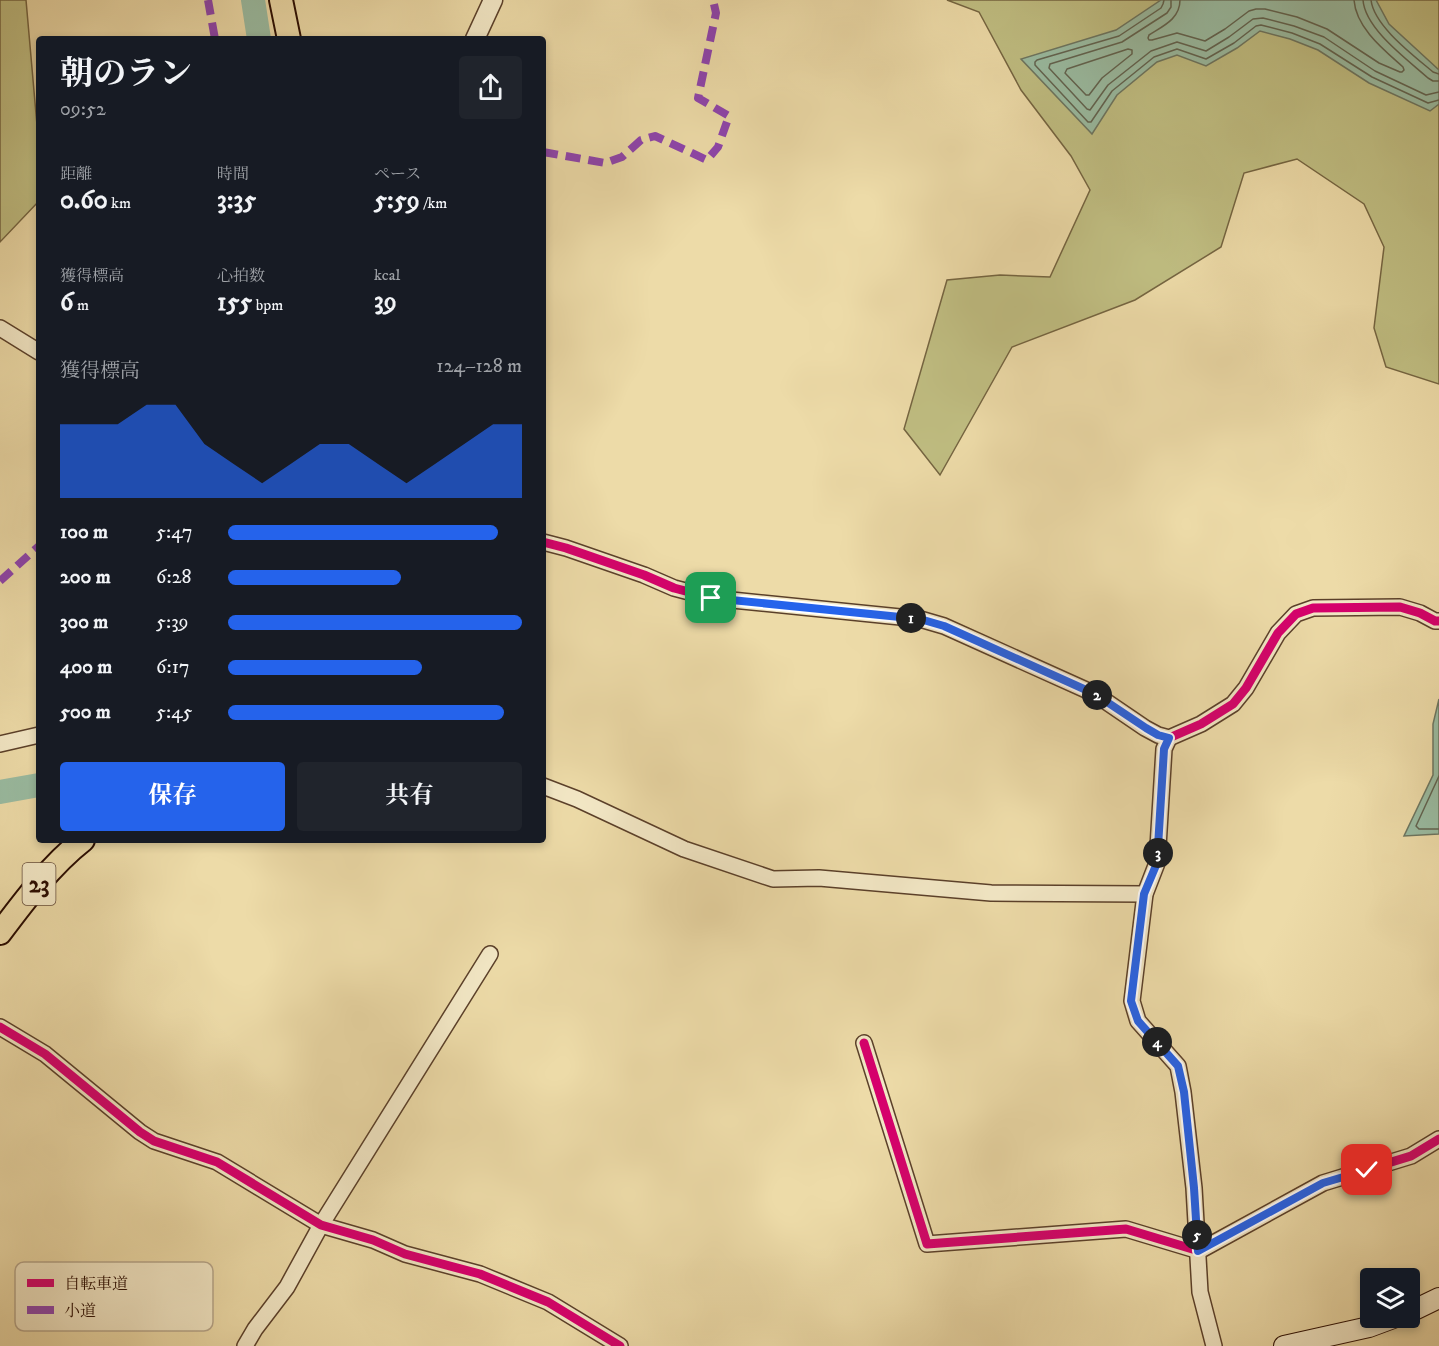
<!DOCTYPE html>
<html lang="ja">
<meta charset="utf-8">
<style>
:root{--surface:#171b24;--page:#20242c;--text:#f1f3f6;--muted:#9ea1a6;--accent:#2563eb}
body{margin:0;font-family:"IM FELL DW Pica","Noto Serif JP",serif;background:var(--page);color:var(--text);height:100vh;display:flex;flex-direction:column;font-size:22px;white-space:nowrap}
*{box-sizing:border-box;margin:0}
p{font-size:20px;color:var(--muted)}
.icon{flex:none;width:33px;height:33px;fill:none;stroke:currentColor;stroke-width:2;stroke-linecap:round;stroke-linejoin:round}
.map{position:relative;flex:1;overflow:hidden}
.panel{position:absolute;left:36px;top:36px;width:510px;height:807px;display:flex;flex-direction:column;background:var(--surface);border-radius:6px;box-shadow:0 3px 9px #0003}
.panel>*{flex:none}
.controls{position:absolute;left:1360px;top:1268px;display:grid;gap:12px}
.controls a{display:grid;place-items:center;width:60px;height:60px;border-radius:6px;background:var(--surface);box-shadow:0 3px 9px #0003;font-size:30px}
.pin{position:absolute;display:grid;place-items:center;width:51px;height:51px;color:#fff;margin:-26px;border-radius:12px;box-shadow:0 3px 9px #0006}
.km{position:absolute;width:30px;height:30px;margin:-15px;border-radius:50%;background:#222;color:#fff;font-size:16px;line-height:30px;text-align:center}
.round{display:grid;place-items:center;flex:none;width:63px;height:63px;border-radius:6px;background:var(--page)}
.head{display:flex;align-items:center;justify-content:space-between;height:102px;padding:0 24px}
h1{font-size:33px;font-weight:700;line-height:45px}
.stats{display:grid;grid-template-columns:repeat(3,1fr);gap:9px;height:102px;padding:6px 24px}
.stats div{display:grid;align-content:center}
.stats b{font-size:26px;font-weight:700}
.stats small{font-size:16px;font-weight:400}
.stats p{font-size:16px}
.chart{height:168px;padding:12px 24px}
.chart p{display:flex;justify-content:space-between}
.chart svg{width:100%;height:108px;margin-top:6px;fill:var(--accent);opacity:.7}
.cta{display:flex;gap:12px;margin-top:auto;padding:12px 24px}
.cta a{flex:1;height:69px;border-radius:6px;background:var(--accent);color:#fff;font-size:24px;font-weight:700;line-height:69px;text-align:center}
.cta a+a{background:var(--page);color:var(--text)}
ul{padding:0 24px;list-style:none;font-size:20px}
li{display:grid;grid-template-columns:96px 72px 1fr;align-items:center;height:45px}
li i{height:15px;border-radius:8px;background:var(--accent)}
.map>svg:first-child{display:block}
</style>
<div class="map">
<svg width="1439" height="1346" viewBox="0 0 1439 1346">
<rect width="100%" height="100%" fill="#eddba8"/>
<filter id="stains"><feTurbulence type="fractalNoise" baseFrequency=".00333" numOctaves="4"/><feColorMatrix values="0 0 0 0 .2 0 0 0 0 .09 0 0 0 0 .02 0 0 0 .5 -.17"/></filter>
<radialGradient id="worn" r=".72"><stop offset=".6" stop-color="#630" stop-opacity="0"/><stop offset="1" stop-color="#630" stop-opacity=".3"/></radialGradient>
<g fill="#c0be82" stroke="#756541" stroke-width="1.5">
<path d="M0,0h26l13,148v53l-39,41z"/>
<path d="M947,0h492v384l-53,-17 -12,-39 10,-81 -20,-43 -67,-45 -53,14 -23,74 -86,53 -123,47 -72,128 -36,-46 43,-149 53,-5 50,2 40,-87 -19,-34 -50,-66 -42,-78z"/>
</g>
<g fill="#9abca2" stroke="#6d7661" stroke-width="1.5">
<path d="M1161,0h215l13,24 50,46v34l-9,7 -61,-28 -51,-33 -28,-11 -30,-8 -23,17 -31,18 -29,-11 -20,7 -40,33 -25,39 -71,-75 95,-29z"/>
<path d="M1439,699v135l-35,2 29,-61v-51z"/>
</g>
<g fill="none" stroke-linecap="round" stroke-linejoin="round">
<g stroke="#626451" stroke-width="1.5">
<path d="M1164,0l-1,4 -2,4 -42,28 -82,24 -2,2v3l53,57h3l21,-31 42,-34 23,-8 29,10 28,-16 22,-17 5,-1 31,8 28,11 52,33 56,26 11,-3"/>
<path d="M1171,0v7l-4,6 -45,29 -72,22 -1,4 38,41 3,1 18,-25 43,-34 26,-9 29,9 23,-14 24,-18 10,-1 31,8 30,11 51,34 51,24 13,-3"/>
<path d="M1180,0c0,19 -17,26 -31,35l-1,3 1,2h3l25,-7 28,8 20,-12 24,-18 7,-2h9l32,8 30,12 52,34 21,9h2l2,-2 -1,-3c-19,-17 -47,-39 -49,-67"/>
<path d="M1363,0c2,29 45,60 65,78l5,3h6"/>
<path d="M1371,0c3,26 42,55 62,72l6,2"/>
<path d="M1128,49l4,1v4l-30,24 -13,17h-3l-21,-22 2,-4z"/>
<path d="M1439,776l-23,50 3,3h20"/>
</g>
<g stroke="#9abca2" stroke-width="24">
<path d="M253,0l6,39"/>
<path d="M0,792l39,-7"/>
</g>
<g stroke="#5b402a" stroke-width="18">
<g id="minor">
<path d="M0,328l39,24"/>
<path d="M543,542l23,6 78,27 30,13 38,10 208,21 24,7 151,68 50,34 13,7 11,3 32,-14 32,-20 13,-16 32,-55 18,-19 17,-6 87,-1 20,6 15,8h4"/>
<path d="M1169,738l-5,11 -7,114 -12,31 -13,107 6,20 40,45 5,26 11,96 6,104 14,54"/>
<path d="M0,744l39,-9"/>
<path d="M543,786l34,13 107,50 89,30 46,-1 172,15 154,1"/>
<path d="M0,1027l45,27 95,78 14,9 63,21 104,63 52,15 32,14 75,20 68,28 72,44"/>
<path d="M864,1043l63,201 199,-15 73,22 124,-68 88,-27 28,-17"/>
<path d="M245,1346l10,-17 32,-42 34,-62 169,-271"/>
</g>
</g>
<g stroke="#5b402a" stroke-width="21">
<path id="tertiary" d="M475,39l18,-39"/>
</g>
<g stroke="#2a0c00" stroke-width="22">
<g id="secondary">
<path d="M1410,1312l29,-14"/>
<path d="M1284,1346l85,-19 27,-10"/>
</g>
</g>
<g stroke="#2a0c00" stroke-width="26">
<g id="primary">
<path d="M281,0l8,39"/>
<path d="M0,933c24,-32 51,-68 83,-93"/>
</g>
</g>
<use href="#minor" stroke="#f3e8c6" stroke-width="15"/>
<use href="#tertiary" stroke="#f3e8c6" stroke-width="18"/>
<use href="#secondary" stroke="#f3e8c6" stroke-width="20"/>
<use href="#primary" stroke="#eddba8" stroke-width="22"/>
<g stroke="#8e44ad" stroke-width="8" stroke-dasharray="15 8" stroke-linecap="butt">
<path d="M208,0l7,39"/>
<path d="M543,152l62,11 17,-6 19,-17 14,-4 52,24 11,-13 11,-31 -31,-18 18,-85 -3,-13"/>
<path d="M0,581l39,-35"/>
</g>
<g stroke="#f3e8c6" stroke-width="13">
<g id="cycleway">
<path d="M543,542l23,6 78,27 30,13 38,10 208,21 24,7 151,68 50,34 13,7 11,3 32,-14 32,-20 13,-16 32,-55 18,-19 17,-6 87,-1 20,6 15,8h4"/>
<path d="M0,1027l45,27 95,78 14,9 63,21 104,63 52,15 32,14 75,20 68,28 72,44"/>
<path d="M864,1043l63,201 199,-15 73,22 124,-68 88,-27 28,-17"/>
</g>
</g>
<use href="#cycleway" stroke="#d6006c" stroke-width="9"/>
</g>
<g fill="none" stroke-linecap="round" stroke-linejoin="round">
<g stroke="#fff" stroke-width="12">
<path id="route" d="M711,598l209,21 24,7 151,68 51,34 12,7 11,3 -5,11 -7,114 -13,31 -13,107 7,20 40,45 6,26 10,96 4,63 125,-68 44,-13"/>
</g>
<use href="#route" stroke="#2563eb" stroke-width="8"/>
</g>
<g text-anchor="middle" stroke-width="5" stroke-linejoin="round" paint-order="stroke">
<rect fill="#f3e8c6" stroke="#664e3b" stroke-width="1.5" x="22.5" y="863" width="33" height="42" rx="4.5"/>
<g font-size="24" font-weight="bold" fill="#2a0c00">
<text x="39" y="892">23</text>
</g>
</g>
<rect x="15" y="1262" width="198" height="69" rx="9" fill="#f3e8c6" stroke="#b7a68b" stroke-width="1.5"/>
<rect x="27" y="1279" width="27" height="8" fill="#d6006c"/>
<rect x="27" y="1306" width="27" height="8" fill="#8e44ad"/>
<g font-size="16" fill="#2a0c00">
<text x="64" y="1289">自転車道</text>
<text x="64" y="1316">小道</text>
</g>
<rect width="100%" height="100%" filter="url(#stains)"/>
<rect width="100%" height="100%" fill="url(#worn)"/>
</svg>
<div class="controls">
<a><svg class="icon" aria-label="layers" viewBox="0 0 24 24"><path d="M12 4l9 5-9 5-9-5zM3 14l9 5 9-5"/></svg></a>
</div>
<div class="pin" style="left:711px;top:598px;background:#1e9e55"><svg class="icon" aria-label="arrive" viewBox="0 0 24 24"><path d="M6 21V4h12l-3 4 3 4H6"/></svg></div>
<div class="pin" style="left:1367px;top:1170px;background:#d93025"><svg class="icon" aria-label="check" viewBox="0 0 24 24"><path d="M5 12l5 5 9-10"/></svg></div>
<b class="km" style="left:911px;top:618px">1</b>
<b class="km" style="left:1097px;top:695px">2</b>
<b class="km" style="left:1158px;top:853px">3</b>
<b class="km" style="left:1157px;top:1042px">4</b>
<b class="km" style="left:1197px;top:1235px">5</b>
<section class="panel">
<div class="head"><div><h1>朝のラン</h1><p>09:52</p></div><a class="round"><svg class="icon" aria-label="share" viewBox="0 0 24 24"><path d="M12 15V3M7 8l5-5 5 5M5 13v7h14v-7"/></svg></a></div>
<div class="stats">
<div><p>距離</p><b>0.60<small> km</small></b></div>
<div><p>時間</p><b>3:35</b></div>
<div><p>ペース</p><b>5:59<small> /km</small></b></div>
</div>
<div class="stats">
<div><p>獲得標高</p><b>6<small> m</small></b></div>
<div><p>心拍数</p><b>155<small> bpm</small></b></div>
<div><p>kcal</p><b>39</b></div>
</div>
<div class="chart"><p><span>獲得標高</span>124–128 m</p>
<svg viewBox="0 0 160 44" preserveAspectRatio="none"><path d="M0 44V14L10 14L20 14L30 6L40 6L50 22L60 30L70 38L80 30L90 22L100 22L110 30L120 38L130 30L140 22L150 14L160 14V44z"/></svg>
</div>
<ul>
<li><b>100 m</b>5:47<i style="width:92%"></i></li>
<li><b>200 m</b>6:28<i style="width:59%"></i></li>
<li><b>300 m</b>5:39<i style="width:100%"></i></li>
<li><b>400 m</b>6:17<i style="width:66%"></i></li>
<li><b>500 m</b>5:45<i style="width:94%"></i></li>
</ul>
<div class="cta"><a>保存</a><a>共有</a></div>
</section>
</div>
